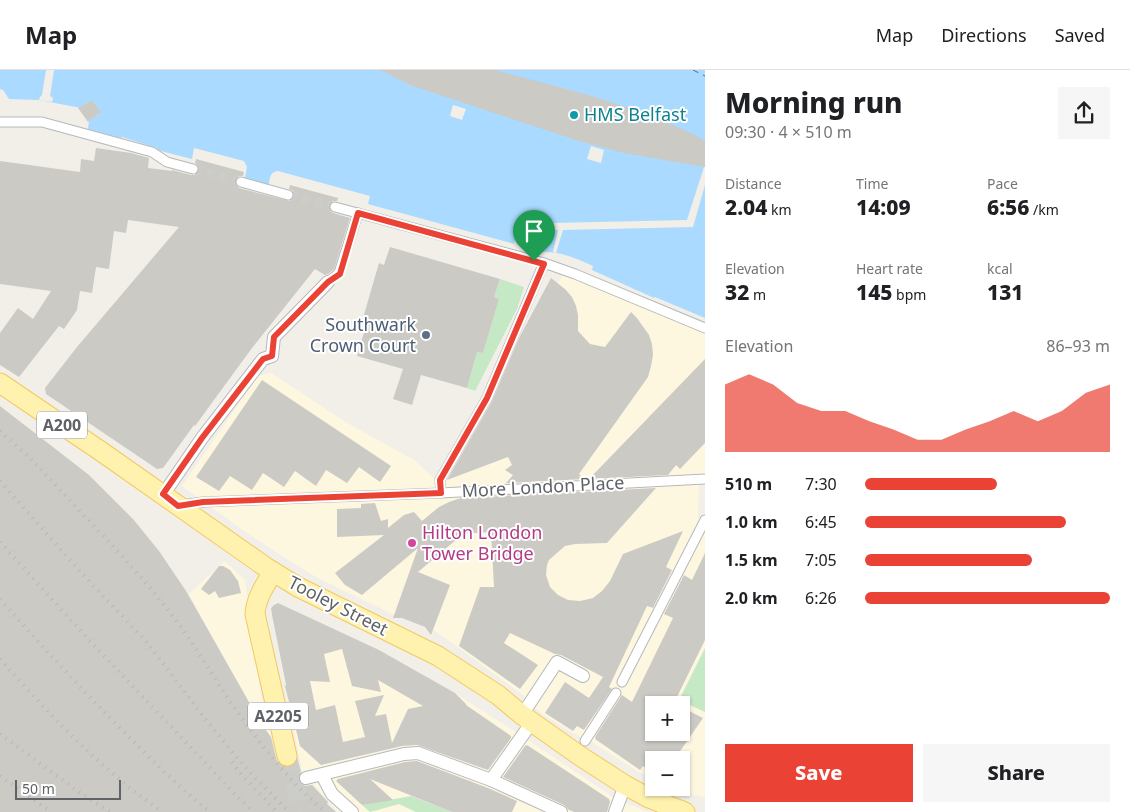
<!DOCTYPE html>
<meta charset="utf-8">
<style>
:root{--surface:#fff;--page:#f6f6f6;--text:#202124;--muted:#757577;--line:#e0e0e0;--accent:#ea4335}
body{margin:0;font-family:"Noto Sans",sans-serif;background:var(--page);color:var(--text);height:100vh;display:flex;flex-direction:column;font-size:19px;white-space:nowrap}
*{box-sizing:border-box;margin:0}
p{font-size:16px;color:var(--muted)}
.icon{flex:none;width:28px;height:28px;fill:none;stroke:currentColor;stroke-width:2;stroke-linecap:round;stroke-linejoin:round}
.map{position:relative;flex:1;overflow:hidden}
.side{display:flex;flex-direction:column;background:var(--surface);width:425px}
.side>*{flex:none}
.buttons{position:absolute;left:645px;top:626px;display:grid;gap:10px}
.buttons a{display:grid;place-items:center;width:45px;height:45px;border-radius:0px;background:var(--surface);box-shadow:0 1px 4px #0004;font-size:25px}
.scale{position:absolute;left:15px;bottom:12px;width:106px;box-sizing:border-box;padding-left:5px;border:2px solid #5f6368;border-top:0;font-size:14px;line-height:18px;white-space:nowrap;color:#5f6368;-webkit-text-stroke:4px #fff;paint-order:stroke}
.pin{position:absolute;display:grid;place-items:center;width:42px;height:42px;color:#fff;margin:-51px -21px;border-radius:50% 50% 50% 0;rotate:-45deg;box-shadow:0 0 5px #0007}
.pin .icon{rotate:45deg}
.round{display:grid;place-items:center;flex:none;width:52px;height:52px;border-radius:0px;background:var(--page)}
.overview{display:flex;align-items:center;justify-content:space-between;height:85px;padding:0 20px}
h1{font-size:28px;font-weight:800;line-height:38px}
.stats{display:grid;grid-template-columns:repeat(3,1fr);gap:8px;height:85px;padding:5px 20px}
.stats div{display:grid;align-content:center}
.stats b{font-size:21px;font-weight:800}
.stats small{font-size:14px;font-weight:400}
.stats p{font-size:14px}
.chart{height:140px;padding:10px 20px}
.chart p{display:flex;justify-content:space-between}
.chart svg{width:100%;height:90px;margin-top:5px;fill:var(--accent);opacity:.7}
.cta{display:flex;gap:10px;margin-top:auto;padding:10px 20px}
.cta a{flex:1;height:58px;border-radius:0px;background:var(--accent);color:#fff;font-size:20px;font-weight:800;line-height:58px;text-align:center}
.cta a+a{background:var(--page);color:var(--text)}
ul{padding:0 20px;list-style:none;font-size:16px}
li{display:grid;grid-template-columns:80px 60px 1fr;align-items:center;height:38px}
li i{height:12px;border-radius:6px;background:var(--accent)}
header{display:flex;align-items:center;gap:30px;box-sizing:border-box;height:70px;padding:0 25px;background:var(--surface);border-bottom:1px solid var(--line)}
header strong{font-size:24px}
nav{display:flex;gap:28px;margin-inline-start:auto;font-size:18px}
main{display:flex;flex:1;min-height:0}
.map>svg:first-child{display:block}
</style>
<header>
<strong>Map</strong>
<nav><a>Map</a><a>Directions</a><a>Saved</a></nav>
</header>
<main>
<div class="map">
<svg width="705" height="742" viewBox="0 0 705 742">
<rect width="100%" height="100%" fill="#f1efe8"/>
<g fill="#fef7e0" fill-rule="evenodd">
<path d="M563,204l142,56v143l-6,7 -1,38 7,4v275l-11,-2 -18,-7h5v-28h-27v18l-17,-7 -45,-29 -19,-9 -32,-20 -17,-17 -66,-49 -23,-16 -43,-17 -74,-36 -28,-17 -43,-28 -65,-47 76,-110 13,-3 78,51 65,36 24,22 4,1zM654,635h27v27h-27z"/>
<path d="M225,491l20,19 16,116 12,44 -13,-18 -13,-22 -58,-106z"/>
<path d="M278,533l89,42 84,46 65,41 100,67 32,13h-310l-36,-41 -30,-156 -1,-7 3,-3z"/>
</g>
<g fill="#c5e8c5">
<path d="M500,209l24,8 -7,22 -42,82 -8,-3 10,-36 6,1 16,-54 -5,-2z"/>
<path d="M705,578v64l-26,-12z"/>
<path d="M411,726l41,16h-36l-17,-8 -29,8 -8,-7z"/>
</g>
<path fill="#aadaff" d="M0,0h705v248l-50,-21 -1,1 -62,-28 1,-4c-15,-7 -31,-14 -49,-14l-176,-48 2,-8 -92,-25c-8,1 -8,6 -9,13 -9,0 -17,-2 -24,-6l2,-11 -3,-6 -50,-13 -2,11 -35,-9v-2l-35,-11 -1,1 -33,-9 1,-9 10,-6v-4l-6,-8 -3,-1 -9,6v1l-42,-8 -30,-1 -6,-9 -3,-1z"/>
<g fill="#f1efe8">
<path d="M46,0h8l-4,26 3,2 -1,4 -13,-2 1,-3 2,-2z"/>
<path d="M453,35l13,4 -4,11 -12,-4z"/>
<path d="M591,76l13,4 -3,13 -14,-4z"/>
<path d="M704,97h1v18l-12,42 -130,3 -7,23 -3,-1 5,-22h-8l-6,22 -30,-8 7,-24 3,1 2,-5 26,7 135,-3z"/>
</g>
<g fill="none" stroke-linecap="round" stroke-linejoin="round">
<path stroke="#4174aa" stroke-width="1" stroke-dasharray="6 5" stroke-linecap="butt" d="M693,0l12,6"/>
</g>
<g fill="#cccac5" fill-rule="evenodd">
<path d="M380,0h115l90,24 44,14 37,14 27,12 12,7v26l-81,-14 -45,-12 -169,-56z"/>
<path d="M92,30l9,12 -13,10 -10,-14z"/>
<path d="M96,78l35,5 18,5 -1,10 24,3v-1l19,5h4l4,-4v-4l-4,-4 1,-4 48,13 -1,4h-4l-4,4v4l4,4 50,13 4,-2 1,-3 -1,-5 -4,-2 1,-4 48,13 -1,3h-4l-3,2 -1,3 1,5 3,2 17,5 -16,51 -6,5 -3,1 -10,-6 -63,79 -57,78 -1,-1 -31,43 -6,1 -111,-75 -1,-6 32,-41 102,-120 -51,-7 -2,13 -12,-2 -5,38 -13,-2 -4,26 -12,-2 -3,19 -13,19 -5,-3 -40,51 -19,-12v-32l18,-25 15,11 18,-28 -51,-7v-123l80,11 1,-13 13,2z"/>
<path d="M526,146l26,7 -8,29 -26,-8z"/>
<path d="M390,177l110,32 -6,18 5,2 -16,54 -6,-1 -10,36 -46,-13 -9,30 -19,-6 10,-30 -46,-13 11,-37 -5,-1 16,-55 5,2z"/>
<path d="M551,208l14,11 7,8 4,9 2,9v16l12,13 15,3 26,-35 6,6 12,17 3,9 1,11 -2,11 -3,11 -69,97 5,5 -78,4 7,-8 -8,-5 7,-5 -4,-8 -61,23 45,-79 27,-63z"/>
<path d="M705,289v84l-25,26 -4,-4 -8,10 -79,4z"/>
<path d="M262,310l129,86 -11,16 -21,-15 -12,16 -21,-13 -10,16 -21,-15 -11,16 -21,-14 -11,17 -22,-14 -11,15 -23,-14z"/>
<path d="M0,336l89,69 44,44 26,32 27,40 63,111 11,20 11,15 5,21 2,5 6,4h5l4,-2 7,8 -2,6 2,4 4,3 8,-1 16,17 -1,2 9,8h-336z"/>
<path d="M656,418l-49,55 -32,1 -10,2 -16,14 -2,5 -1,10 4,12 8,8 10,5 12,1 13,-3 9,-7 8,-10 13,-27 60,-23 -17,36 6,3 -19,38 -6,-2 -38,81 3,2 -28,41 -7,-4 -4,5 -28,-18 20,-31 24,16 14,-21 -42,-22 -6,-1 -45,-21 -6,10 34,22 -18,24 -61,-43 21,-59h14l-3,-55 -28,2 -45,38 32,13 -19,50 -6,-8 -23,-9h-9l25,-70 -56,47 -17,-10 -10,-12 49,-38 -47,2v-28l24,-1v-4l14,-1 6,18 7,-2v9l16,-13 10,-3 8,9 17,-14 10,-5 12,-4z"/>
<path d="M705,483v87l-32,65h-19v27h27v-25l22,11 -29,42h-20v13l-11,-7 -3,4 -45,-31 1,-1 -1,-1 27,-42 10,7 41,-84 -9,-4 20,-39 8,5z"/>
<path d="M219,496h4l7,4 8,11 3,12 -22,5 -4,-7 -6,4 -8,-6z"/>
<path d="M278,533l101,47 76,43 11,11v1l45,31v2l-23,32 -71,-25 -15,1 -81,19 -21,-19 -15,-60 1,-1 -14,-70 -1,-7 3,-3zM342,579l10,37 29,6 -3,-12 45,26 -15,3 -16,34 -6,-29 -11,2 9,-21 -29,6 10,36 -22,5 -8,-37 -19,5 -6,-29 20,1 -6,-28z"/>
<path d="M527,675l82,54 1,3 -3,10h-33l-5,-2 -5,-5 -61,-28 22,-31z"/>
<path d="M417,691l71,27 29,13 -5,11h-60l-82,-33 23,21 -31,5 -26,-24 2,-2 67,-17z"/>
</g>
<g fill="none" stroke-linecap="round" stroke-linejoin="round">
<g stroke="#ccccc8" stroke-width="9" stroke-dasharray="9 4.5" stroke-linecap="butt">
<path d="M193,99l48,13"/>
<path d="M288,125l47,12"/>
</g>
<path stroke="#ccccc8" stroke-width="12" stroke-dasharray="12 6" stroke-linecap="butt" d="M293,710l13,-2"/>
<path stroke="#ccccc8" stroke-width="19" stroke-dasharray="19 9" stroke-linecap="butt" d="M287,686l15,56"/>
<g stroke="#b5b8bc" stroke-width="11">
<g id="pedestrian">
<path d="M0,52h42l110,30 15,10 26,7"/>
<path d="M241,112l47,13"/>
<path d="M335,137l209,56 31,11 130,54"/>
<path d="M328,212l11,-9 19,-60"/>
<path d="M441,423l-1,-13 47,-82 57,-135"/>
<path d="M181,435l22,-3 238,-9 264,-14"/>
<path d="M622,612l83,-162"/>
<path d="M585,671l31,-48"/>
</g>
</g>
<g stroke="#b5b8bc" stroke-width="14">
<g id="minor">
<path d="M163,425l39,-57 61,-79 9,-3 2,-19 54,-55"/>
<path d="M522,645l35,-53 26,14"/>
<path d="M322,705l10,19 20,18"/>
<path d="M306,708l98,-24 14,-1 73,27 70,32"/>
<path d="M491,710l41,-58"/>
<path d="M615,742l10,-27"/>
</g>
</g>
<g stroke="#f2c960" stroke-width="21">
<g id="primary">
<path d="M0,313l102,69 165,116 31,19 140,69 60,39 24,20 58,41 45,29 24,13 36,14"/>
<path d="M273,502c-8,13 -17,26 -18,42l32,142"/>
</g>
</g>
<use href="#pedestrian" stroke="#fff" stroke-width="9"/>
<use href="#minor" stroke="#fff" stroke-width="12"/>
<use href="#primary" stroke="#fff2af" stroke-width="19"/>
<g stroke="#b6b7b8" stroke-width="4" stroke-dasharray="1 6" stroke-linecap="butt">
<path d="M0,361l32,29 89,95 31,35 30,38 49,75 29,40 37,43 28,26"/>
<path d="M0,411l86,97 59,62 58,76 42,51 44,45"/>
<path d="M0,472l89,98 143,151 21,21"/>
<path d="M0,529c37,42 74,82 112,121 32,32 63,64 98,92"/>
<path d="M0,589c39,44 80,88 125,125 12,10 25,19 37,28"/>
<path d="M0,664l79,58 32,20"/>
<path d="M232,692l8,11 37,39"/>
<path d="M0,706l51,36"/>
</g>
</g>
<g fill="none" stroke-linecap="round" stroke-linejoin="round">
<g stroke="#fff" stroke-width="10">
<path id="route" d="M358,143l186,51 -57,134 -47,82 1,13 -238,9 -25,4 -15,-12 39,-56 61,-79 9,-3 2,-19 54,-55 12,-8z"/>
</g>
<use href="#route" stroke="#ea4335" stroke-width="6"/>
</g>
<circle fill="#0f9aa8" stroke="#fff" stroke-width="2" cx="574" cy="45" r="5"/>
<circle fill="#5c6f8a" stroke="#fff" stroke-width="2" cx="426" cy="265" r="5"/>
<circle fill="#d1479c" stroke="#fff" stroke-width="2" cx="412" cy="473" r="5"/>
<g text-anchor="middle" stroke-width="4" stroke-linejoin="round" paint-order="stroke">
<g fill="#fff" stroke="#8f9295" stroke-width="1">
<rect x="37" y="341.5" width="50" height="27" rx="4"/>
<rect x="248" y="632.5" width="60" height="27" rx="4"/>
</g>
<g font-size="16" font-weight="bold" fill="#5f6368">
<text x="62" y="361">A200</text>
<text x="278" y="652">A2205</text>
</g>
<g font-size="18" fill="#0d838f" stroke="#fff" text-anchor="start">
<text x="584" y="51">HMS Belfast</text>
</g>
<g font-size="18" fill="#4e5e75" stroke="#fff" text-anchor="end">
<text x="416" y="261">Southwark<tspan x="416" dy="21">Crown Court</tspan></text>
</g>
<g font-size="18" fill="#5f6368" stroke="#fff">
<text transform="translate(543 417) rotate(-3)" y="6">More London Place</text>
<text transform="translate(338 536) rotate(27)" y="6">Tooley Street</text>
</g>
<g font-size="18" fill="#b23c85" stroke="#fff" text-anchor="start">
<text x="422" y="469">Hilton London<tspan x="422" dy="21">Tower Bridge</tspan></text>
</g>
</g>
</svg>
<div class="buttons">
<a>+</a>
<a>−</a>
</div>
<div class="scale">50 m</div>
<div class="pin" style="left:534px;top:191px;background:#1e9e55"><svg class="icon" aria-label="arrive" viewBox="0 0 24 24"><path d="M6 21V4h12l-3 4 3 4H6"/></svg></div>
</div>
<section class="side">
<div class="overview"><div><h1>Morning run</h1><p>09:30 · 4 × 510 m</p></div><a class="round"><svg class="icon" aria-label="share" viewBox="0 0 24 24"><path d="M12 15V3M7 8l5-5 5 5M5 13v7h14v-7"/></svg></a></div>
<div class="stats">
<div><p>Distance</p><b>2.04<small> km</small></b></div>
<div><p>Time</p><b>14:09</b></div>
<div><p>Pace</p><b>6:56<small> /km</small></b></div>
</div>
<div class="stats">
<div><p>Elevation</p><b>32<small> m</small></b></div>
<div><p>Heart rate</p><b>145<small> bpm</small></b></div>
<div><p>kcal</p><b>131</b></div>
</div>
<div class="chart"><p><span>Elevation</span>86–93 m</p>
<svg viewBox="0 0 160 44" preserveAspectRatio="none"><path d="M0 44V11L10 6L20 11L30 20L40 24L50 24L60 29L70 33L80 38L90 38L100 33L110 29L120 24L130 29L140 24L150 15L160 11V44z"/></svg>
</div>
<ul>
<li><b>510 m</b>7:30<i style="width:54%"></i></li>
<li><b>1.0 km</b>6:45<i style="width:82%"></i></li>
<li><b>1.5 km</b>7:05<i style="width:68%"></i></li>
<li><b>2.0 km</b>6:26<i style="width:100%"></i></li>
</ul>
<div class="cta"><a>Save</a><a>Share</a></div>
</section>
</main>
